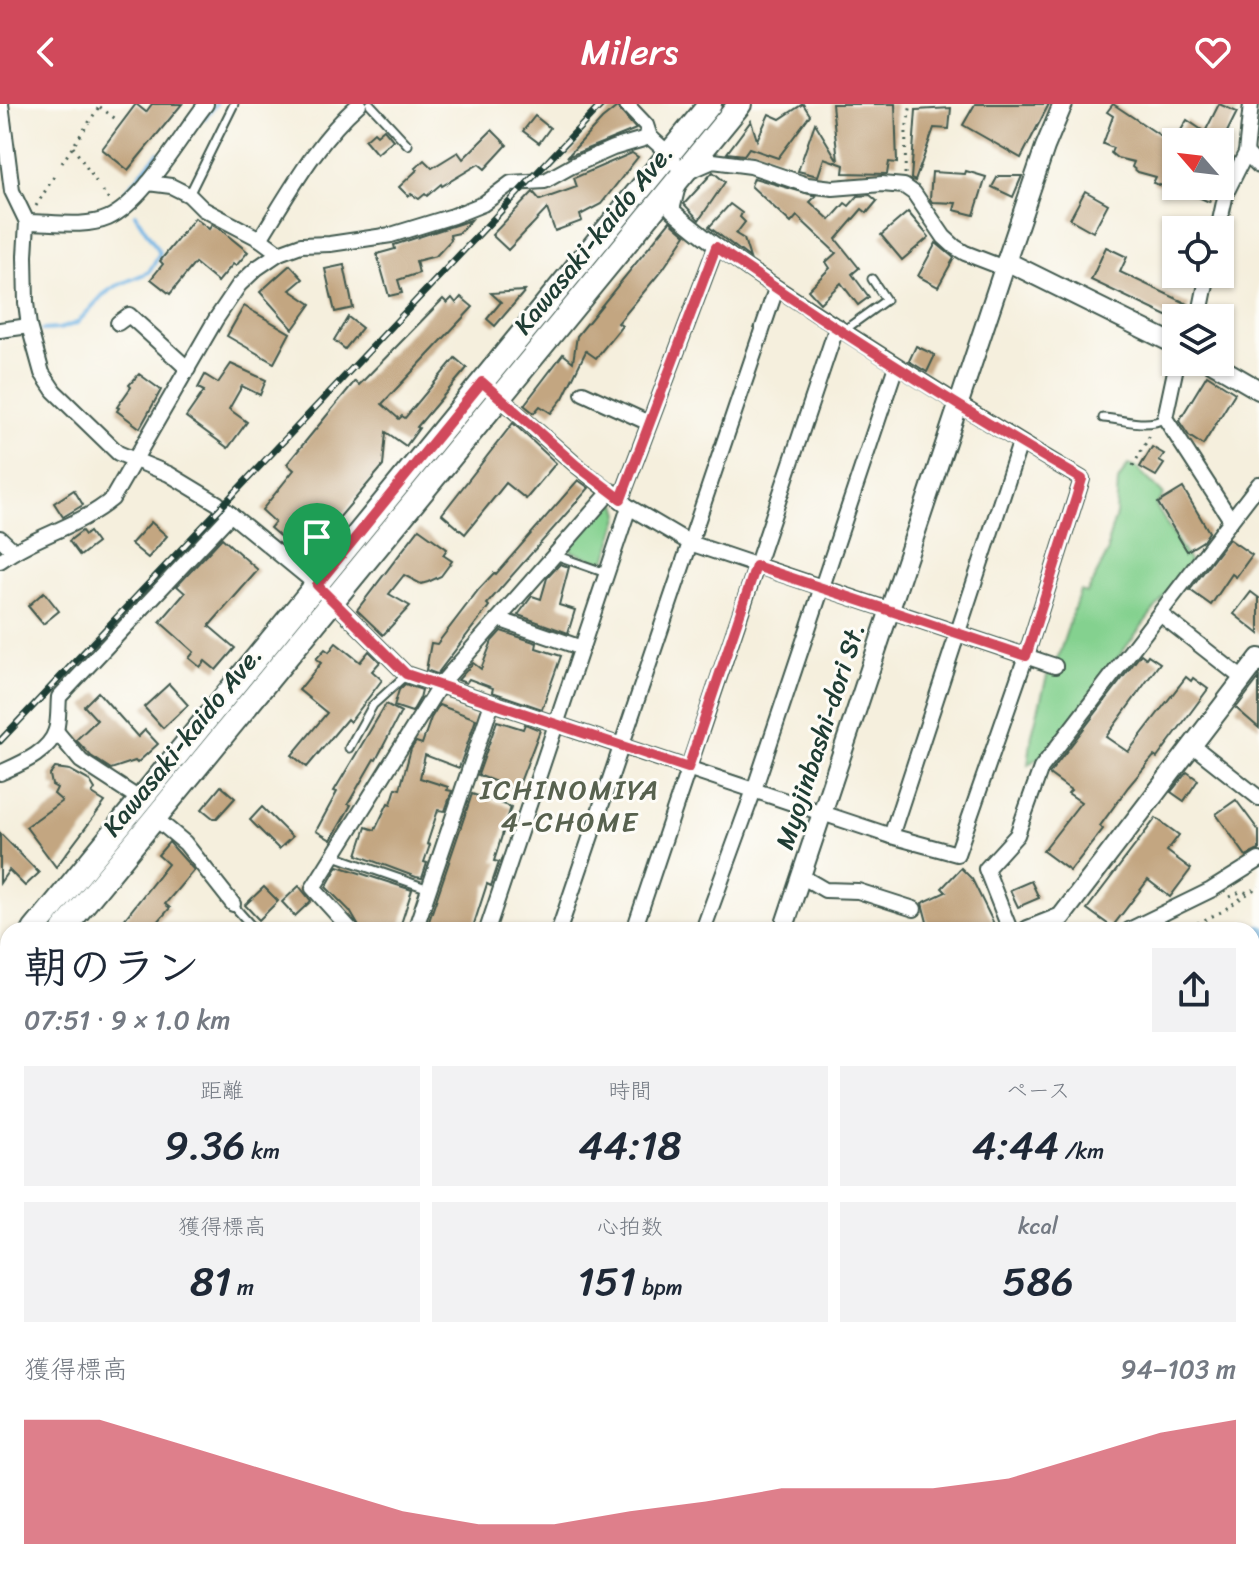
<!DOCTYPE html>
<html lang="ja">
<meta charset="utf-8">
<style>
:root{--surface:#fff;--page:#f2f2f3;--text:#1f2937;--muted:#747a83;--accent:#d1495b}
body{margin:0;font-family:Sriracha,"Klee One",sans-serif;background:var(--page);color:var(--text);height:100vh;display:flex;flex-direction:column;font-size:30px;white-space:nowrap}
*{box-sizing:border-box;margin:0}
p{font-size:26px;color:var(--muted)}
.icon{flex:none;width:44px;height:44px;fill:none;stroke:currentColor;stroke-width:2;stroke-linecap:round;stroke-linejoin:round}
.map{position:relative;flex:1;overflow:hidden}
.sheet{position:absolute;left:0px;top:818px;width:1260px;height:648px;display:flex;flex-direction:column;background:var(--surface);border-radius:24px 24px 0 0;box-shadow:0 2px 6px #0004}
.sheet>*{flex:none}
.needle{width:52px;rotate:298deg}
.buttons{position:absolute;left:1162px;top:24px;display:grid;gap:16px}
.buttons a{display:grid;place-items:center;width:72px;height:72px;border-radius:0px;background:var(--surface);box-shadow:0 2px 6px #0004;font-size:40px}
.pin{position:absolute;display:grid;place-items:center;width:68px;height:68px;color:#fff;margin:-82px -34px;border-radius:50% 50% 50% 0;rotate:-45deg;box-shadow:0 0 8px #0007}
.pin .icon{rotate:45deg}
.round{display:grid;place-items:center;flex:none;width:84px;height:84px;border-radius:0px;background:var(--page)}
.summary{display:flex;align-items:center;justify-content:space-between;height:136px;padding:0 24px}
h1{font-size:44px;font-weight:600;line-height:60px}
.figures{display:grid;grid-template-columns:repeat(3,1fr);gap:12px;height:136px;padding:8px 24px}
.figures div{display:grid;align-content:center;border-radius:0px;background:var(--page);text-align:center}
.figures b{font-size:40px;font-weight:600}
.figures small{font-size:22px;font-weight:400}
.figures p{font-size:22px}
.chart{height:224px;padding:16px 24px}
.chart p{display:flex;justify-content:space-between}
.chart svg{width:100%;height:144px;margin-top:8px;fill:var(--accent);opacity:.7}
header{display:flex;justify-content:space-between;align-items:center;height:104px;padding:0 24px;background:var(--accent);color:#fff;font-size:36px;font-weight:600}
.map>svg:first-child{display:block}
</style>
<header><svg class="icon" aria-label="back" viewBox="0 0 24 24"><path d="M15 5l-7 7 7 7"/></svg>Milers<svg class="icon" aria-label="heart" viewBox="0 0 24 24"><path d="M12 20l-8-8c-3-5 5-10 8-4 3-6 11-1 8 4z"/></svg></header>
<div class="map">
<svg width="1259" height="1466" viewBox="0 0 1259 1466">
<rect width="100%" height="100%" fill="#fdfcf7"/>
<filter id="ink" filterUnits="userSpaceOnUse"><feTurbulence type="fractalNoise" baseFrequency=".0125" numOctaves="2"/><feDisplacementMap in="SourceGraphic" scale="16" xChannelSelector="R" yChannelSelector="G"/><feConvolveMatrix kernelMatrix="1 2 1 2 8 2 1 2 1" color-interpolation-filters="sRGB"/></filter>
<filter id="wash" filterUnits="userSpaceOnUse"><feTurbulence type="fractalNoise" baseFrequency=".006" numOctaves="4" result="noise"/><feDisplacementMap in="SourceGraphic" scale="32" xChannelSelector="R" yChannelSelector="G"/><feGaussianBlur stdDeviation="1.8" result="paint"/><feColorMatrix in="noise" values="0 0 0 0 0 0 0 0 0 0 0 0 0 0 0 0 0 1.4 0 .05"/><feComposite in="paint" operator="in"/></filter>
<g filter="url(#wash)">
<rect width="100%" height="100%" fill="#f5efdd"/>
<g fill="#84d18f" stroke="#528762" stroke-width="2">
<path d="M1128,361l9,3 27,27 -8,11 34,56 -143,190 -19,13 4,-31 15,-58 8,-10 25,-75 7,2 21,-41v-11l8,-26 2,-34z"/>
<path d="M617,400l3,10 -13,44 -6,4 -30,-11 -2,-5 36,-40z"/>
</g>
<g fill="#6bb37a" stroke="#457857" stroke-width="2">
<path d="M0,1061h8v142l-8,5z"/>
<path d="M8,1323v135h29v8h-37v-135z"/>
</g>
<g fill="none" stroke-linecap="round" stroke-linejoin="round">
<g stroke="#6eb3e4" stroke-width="4">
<path d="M205,14l11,-14"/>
<path d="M123,91l35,-42"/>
<path d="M42,226l17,-1 18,-6 26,-28 13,-9 33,-14 11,-19 -25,-39"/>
</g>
<g stroke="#6eb3e4" stroke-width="26">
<path d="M1252,839l7,-5"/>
<path d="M391,1466l2,-8"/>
</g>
</g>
<g id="blocks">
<g fill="#c3a681">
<path d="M136,0l10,8 6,-8h30l-54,66 -26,-21z"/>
<path d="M803,0l7,11 -32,43 -29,-10 -5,7 -17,-2 24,-32 6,19 12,-26 11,5z"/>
<path d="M832,0h63l2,59 -8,-1 -2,12 -44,-1 1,-8 -20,-7 -6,18 -20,-5 17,-48 23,38z"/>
<path d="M975,0h74l-28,54 -58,-33z"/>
<path d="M1113,0l63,42v17l-10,24 -13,-4 3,-6 -18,-5 -6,-5 2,-5 -17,-4 -6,-5 2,-5 -10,-4 10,-28 -6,-4z"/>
<path d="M1219,0l18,8 -15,30h-48l13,-22 18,12z"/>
<path d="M617,3l19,22 -69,28 35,-38z"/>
<path d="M951,4l-2,21 -15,-1 -19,53 -4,-2 5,-69z"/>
<path d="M535,12l15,12 -11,15 -16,-12z"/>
<path d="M384,25l9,11 -16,14 -12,-14 9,-8 3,3z"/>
<path d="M492,26l15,15 -22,24 -6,-5 -37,22 -1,-2 -14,12 -2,-2 -6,5 -8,-5 -3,2 -9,-9 18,-17 -2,-2 9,-8 8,8 26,-16 5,7z"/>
<path d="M632,49l6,4 -37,47 -21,11 2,6 -27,10 -8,-22 -39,41 -16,-15 41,-43 7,8 37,-13 -3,-9z"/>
<path d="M966,67l20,6 -12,38 -20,-5 2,-7 -24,-1 -2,-3 2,-27 33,2z"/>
<path d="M713,68l12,10 -26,38 -15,-16z"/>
<path d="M998,72h24l-9,21 -21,-10z"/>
<path d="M754,74l62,18 -6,6 20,18 15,-17 4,3 9,-10 12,-1 7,6 -10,12 -5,-4 -26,30 23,29 -7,6 17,23 -11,8 -17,-22 -21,20 -12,-13 22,-22 -4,-6 10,-9 -39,-37 -6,7 -40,-37z"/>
<path d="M1174,82h42l-7,16z"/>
<path d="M1085,87l23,13 -15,28 -23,-13z"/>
<path d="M730,100l12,9 -2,4 5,5 -9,12 8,5 6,19 -41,-31z"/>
<path d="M908,108l21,25 -27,23 -21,-25z"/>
<path d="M195,114l14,11 3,-4 9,5 27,22 -12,14 -3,-2 -15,18 -23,-19 -25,31 -19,-15 12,-15 -3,-3z"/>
<path d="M471,116l-12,13 -9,2 1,5 -15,16 -20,5 3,12 -21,7 4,13 -13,3 -12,-42 18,-5 -1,-4z"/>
<path d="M670,117l16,14 -23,34 -45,54 4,3 -26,32 -10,-7 -23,47 -12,15 -11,-7 -6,7 -10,-8 39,-51 10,8 4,-26z"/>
<path d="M936,139l18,15 -16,29 -20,-11z"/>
<path d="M1106,143l21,10 -7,15 70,33 -6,13h-13l-80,-38z"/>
<path d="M290,161l13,14 -13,11 21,14 -18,25 -33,-37z"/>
<path d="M344,161l9,43 -18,4 -10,-43z"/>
<path d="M525,187l-30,35 -8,-7 14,-17 -10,-9z"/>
<path d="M461,193l12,10 -91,97 17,15 3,-3 3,2 50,-60 12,10 -50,59 2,1 -13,18 -20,-14 -3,34 -78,92 -35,-30 5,-6 -13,-12 32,-40 -7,-6 68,-83 4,4 84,-86 4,4 5,-5 4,5z"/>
<path d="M244,202l46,27 -16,30 -47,-27z"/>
<path d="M348,213l14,11 -17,21 -11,-9z"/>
<path d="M916,242l19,9 -8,17 -18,-11z"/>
<path d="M231,260l35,16 -6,15 -18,-9 -13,23 18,13 -19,26 -42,-31 18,-26 -6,-3 7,-13 13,8z"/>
<path d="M139,270l22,16 -21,38 -23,-17 2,-3 -2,-1 14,-20 -2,-2z"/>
<path d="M1207,271l28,18 -32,52 -14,-9 -10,-15z"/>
<path d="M513,319l43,40 -30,36 -20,-16 -41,51 -23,-20z"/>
<path d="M1152,343l12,7 -5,7 5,3 -8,12 -16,-9z"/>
<path d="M578,376l11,8 -102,116 2,2 -52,68 -11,-4 5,-27 6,1 42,-55 15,-16 2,1z"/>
<path d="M1183,384l26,44 -6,9 -16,10 -29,-48z"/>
<path d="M74,386l9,15 -20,12 -9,-14z"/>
<path d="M151,418l16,14 -19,22 -17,-14z"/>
<path d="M419,425l28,20 -4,6 9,6 -11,15 -13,6 -7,2 -17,-9 -15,19 21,12 -27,29 -26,-25z"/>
<path d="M82,427l3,4 4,-3 8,11 -17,13 -11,-15z"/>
<path d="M222,434l36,32 -49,56 26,22 -19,22 -11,-9 -5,6 -11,-9 5,-6 -34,-30 25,-29 -8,-7z"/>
<path d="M1229,435l23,16 -16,22 -4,-3 -21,31 -21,-15z"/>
<path d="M560,460l9,3 -10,38 16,5 -7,23 -50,-18 14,-19 9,3 6,-21z"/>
<path d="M44,488l15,19 -16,13 -15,-18z"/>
<path d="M1251,488l8,6v36l-25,-20z"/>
<path d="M501,527l36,12 -1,5 25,8 -19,53 -50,-17 1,-4 -24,-9 -3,4 -8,-3 15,-17 8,6 11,-28z"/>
<path d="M336,539l24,19 9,-11 11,11 -8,9 10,9 -32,42 -3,-3 -40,48 -15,-12 35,-42 -28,-23 22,-27 -5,-4 9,-10 4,3z"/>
<path d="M1141,550l5,4 2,-3 12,8 -54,74 22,15 58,-75 5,4 2,-3 15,11 -51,69 -3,-2 -26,31 -28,39 3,3 -33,42 -27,-20 38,-49 -13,-9 3,-3 -22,-16z"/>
<path d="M1259,574v50l-23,-20z"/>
<path d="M169,580l19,21 -25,23 -19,-21z"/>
<path d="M405,580l17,6 -2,8 -8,14 -18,-6 5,-16z"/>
<path d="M98,588l40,45 7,-7 13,14 -21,19 -2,-2 -24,8 -20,-13 -15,-16 21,-20 -13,-14z"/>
<path d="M386,600l15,8 -25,48 -2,-1 -26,45 3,1 -20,35 -15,-9 21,-39 -3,-1z"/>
<path d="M439,601l37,14 -17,49 -34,-13 -5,23 28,9 -1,3 5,1 -7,20 -7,-1 -11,34 3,1 -6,17 3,1 -5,15 -6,-1 -59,-22 9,-28 9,3 13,-27 3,1 5,-16 4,1 11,-40 5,-7 6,2 9,-26z"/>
<path d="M497,617l26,8 2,-5 15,6 -23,60 -39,-15z"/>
<path d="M55,664l15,2 20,11 5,8 -3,5 13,8 -49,65 -30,-40 36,-26 -8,-7 3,-6 -5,-3 -2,-10z"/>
<path d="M1187,668l11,8 -14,21 -13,-9z"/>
<path d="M221,682l14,12 -18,20h-4l-11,-9z"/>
<path d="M472,690l39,13 -17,54 5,1 -8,24 -4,-2 -15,46h-46z"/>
<path d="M1236,696l23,31v19l-13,6 -30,-42z"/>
<path d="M262,703l30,30 -13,12 -29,-29z"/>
<path d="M1156,714l23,17 -12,16 24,18 -21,28 -22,-17 -36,47 -25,-18z"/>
<path d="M0,729l39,40 -14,13 -16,-16 -9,13z"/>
<path d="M169,738l25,28 -29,34 5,4 -19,22h-35l52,-66 -10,-9z"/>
<path d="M338,762l74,24 -13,40h-38l-11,-19 -24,-24z"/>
<path d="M961,764l11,11 23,47 -10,4h-75l17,-8 -5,-19 24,-11 -4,-4z"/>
<path d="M1031,777l8,17 -21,9 -8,-17z"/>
<path d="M299,782l12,15 -16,15 -13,-14z"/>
<path d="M264,783l14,14 -19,19 -14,-15z"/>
</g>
</g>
</g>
<g filter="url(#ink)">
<use href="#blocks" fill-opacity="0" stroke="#3f584d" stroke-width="2"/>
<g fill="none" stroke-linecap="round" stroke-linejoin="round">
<path stroke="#cacbbb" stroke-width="22" stroke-dasharray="22 11" stroke-linecap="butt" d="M0,914l8,6"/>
<g stroke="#3f584d" stroke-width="11">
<g id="service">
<path d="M370,0l38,41"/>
<path d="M189,91l45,-91"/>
<path d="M843,227l43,-31 -14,-21"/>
<path d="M1103,314c20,1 44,11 62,0"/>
<path d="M555,451l51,18"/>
<path d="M349,644l24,-43 33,-30"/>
<path d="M334,752l95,33"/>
<path d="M233,801l22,25"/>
<path d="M1252,958l7,3"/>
<path d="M0,1340l8,-11"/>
<path d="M1252,1446l7,-12"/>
<path d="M986,1458l2,8"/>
<path d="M1068,1458l9,8"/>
<path d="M1224,1461l6,5"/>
<path d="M1037,1465l6,-7"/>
<path d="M1242,1466l4,-8"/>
</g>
</g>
<g stroke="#3f584d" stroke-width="18">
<g id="minor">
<path d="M1,0l11,87 15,31 -2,34 1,47 3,23 13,47 12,18 64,62 51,21 48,29 100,82 89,89 485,162 66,18 69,-198 56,-177c-83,-49 -164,-100 -245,-152 -57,-37 -114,-72 -165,-117l6,-24"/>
<path d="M626,0l20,21 4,12 19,17 14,20"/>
<path d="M1246,49l13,13"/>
<path d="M690,67l23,-10 38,5 56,19 26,3 49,-4 22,2 10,7 30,44 11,10 10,6 39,15"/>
<path d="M148,79l23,3 18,9 14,14 57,30 19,14"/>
<path d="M27,118c25,0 58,6 81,-4 36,-16 73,-83 98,-114"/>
<path d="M1218,126l8,-37 20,-40 5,-49"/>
<path d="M260,135c30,-48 57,-98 99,-135"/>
<path d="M1199,214l9,-44"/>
<path d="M118,219l11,-8 59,54"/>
<path d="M0,226l29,-4"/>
<path d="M1177,258l-12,56 66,102"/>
<path d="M583,289l66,30"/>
<path d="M495,290l81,71 53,42 61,36 365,123"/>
<path d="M621,395l95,-252"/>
<path d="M0,434l14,13"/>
<path d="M0,457c35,-26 79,-34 112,-62l104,-180 23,-34 18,-17 22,-15 22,-8 29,-1 61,-9 62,-19 30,-12 28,-21 34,-2 27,-15 41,-18 37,-11"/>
<path d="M1160,510l83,65"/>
<path d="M498,515l84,29"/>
<path d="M56,627l25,30 60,39"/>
<path d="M1192,641l67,53"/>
<path d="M0,669c20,-9 49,-20 56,-43 3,-10 2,-23 3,-33l172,-183"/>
<path d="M155,714l30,25 48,61"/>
<path d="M891,732l129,-393"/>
<path d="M801,772l24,14 33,1 56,18"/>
<path d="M351,826l-38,-42 127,-203 171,-194"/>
<path d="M415,826l77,-227"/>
<path d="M487,826l142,-423"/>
<path d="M559,826l217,-641"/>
<path d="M634,826l203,-604"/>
<path d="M703,826l51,-140 142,-424"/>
<path d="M1010,826l-24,-61 31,-34 24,-67 218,-284"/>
<path d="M1129,826l82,-40 48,-30"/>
<path d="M1252,870l7,-4"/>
<path d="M0,1004l8,5"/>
<path d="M1252,1112l7,-9"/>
<path d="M0,1226l8,-7"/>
<path d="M58,1458l1,8"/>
<path d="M246,1458l13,8"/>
<path d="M733,1458l15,8"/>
<path d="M887,1458l7,8"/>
<path d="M176,1466l6,-8"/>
<path d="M345,1466l2,-8"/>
<path d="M443,1466l3,-8"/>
<path d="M784,1466l4,-8"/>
<path d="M1122,1466l7,-8"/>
</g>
</g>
<g stroke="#3f584d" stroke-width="22">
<g id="tertiary">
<path d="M1006,157l170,84"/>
<path d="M1211,258l48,28"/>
<path d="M783,826l221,-662 41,-121 18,-43"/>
<path d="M1028,826l33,-13 198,-259"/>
</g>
</g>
<g stroke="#3f584d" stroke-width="24">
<path id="secondary" d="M1252,1395l7,6"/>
</g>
<g stroke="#3f584d" stroke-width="26">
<g id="primary">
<path d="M34,826l676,-826"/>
<path d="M63,826l677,-826"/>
<path d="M0,867l8,-10"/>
<path d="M0,895l8,-5"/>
<path d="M0,937l8,6"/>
<path d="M620,1458l6,8"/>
<path d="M653,1458l6,8"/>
</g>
</g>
<g stroke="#3f584d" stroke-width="3" stroke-dasharray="2 6" stroke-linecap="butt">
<path d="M100,3l17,13"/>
<path d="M73,43l24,36"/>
<path d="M62,59l39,-59"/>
<path d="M905,70l1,-44 5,-26"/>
<path d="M103,87l7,11"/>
<path d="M36,102l19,-31"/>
<path d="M1133,362l17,-31"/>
<path d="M1230,793l12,-6 6,2"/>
<path d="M1183,826l38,-18 38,-26"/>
<path d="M368,1466l2,-8"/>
<path d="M422,1466l2,-8"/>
</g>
<use href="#service" stroke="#fff" stroke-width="7"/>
<use href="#minor" stroke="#fff" stroke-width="14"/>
<use href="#tertiary" stroke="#fff" stroke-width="18"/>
<use href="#secondary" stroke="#fff" stroke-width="20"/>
<use href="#primary" stroke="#fff" stroke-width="22"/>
<g stroke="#1f3d34" stroke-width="7">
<path id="rail" d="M0,637l602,-637"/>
</g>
<use href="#rail" stroke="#fdfcf7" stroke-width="4" stroke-dasharray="12" stroke-linecap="butt"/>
</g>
</g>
<g fill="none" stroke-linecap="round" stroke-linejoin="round" filter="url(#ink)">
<g stroke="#fff" stroke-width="16">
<path id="route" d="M716,143c118,82 241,159 366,232l-56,177 -270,-90 -68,202 -282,-94 -89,-89 165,-203 94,83 45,34z"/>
</g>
<use href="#route" stroke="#d1495b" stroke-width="10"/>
</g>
<g text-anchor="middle" stroke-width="6" stroke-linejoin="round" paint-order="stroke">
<g font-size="26" fill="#1f3d34" stroke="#fdfcf7">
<text transform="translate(593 135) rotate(-51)" y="9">Kawasaki-kaido Ave.</text>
<text transform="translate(820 632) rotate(-72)" y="9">Myojinbashi-dori St.</text>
<text transform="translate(182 637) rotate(-51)" y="9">Kawasaki-kaido Ave.</text>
</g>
<g font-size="28" letter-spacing="2" fill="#58624f" stroke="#fdfcf7">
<text x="570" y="695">ICHINOMIYA<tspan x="570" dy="32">4-CHOME</tspan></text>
</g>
</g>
</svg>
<div class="buttons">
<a><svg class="needle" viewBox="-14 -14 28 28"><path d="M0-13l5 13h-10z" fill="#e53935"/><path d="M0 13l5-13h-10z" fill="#747a83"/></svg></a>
<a><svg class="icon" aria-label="locate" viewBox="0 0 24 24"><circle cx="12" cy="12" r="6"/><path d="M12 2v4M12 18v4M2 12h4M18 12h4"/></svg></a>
<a><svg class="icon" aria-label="layers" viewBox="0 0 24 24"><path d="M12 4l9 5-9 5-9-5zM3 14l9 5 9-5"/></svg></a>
</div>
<div class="pin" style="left:317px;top:481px;background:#1e9e55"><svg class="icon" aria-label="arrive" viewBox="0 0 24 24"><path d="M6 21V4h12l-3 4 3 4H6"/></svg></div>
<section class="sheet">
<div class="summary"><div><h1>朝のラン</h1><p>07:51 · 9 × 1.0 km</p></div><a class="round"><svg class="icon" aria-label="share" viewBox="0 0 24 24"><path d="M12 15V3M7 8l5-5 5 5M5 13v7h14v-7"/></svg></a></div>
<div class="figures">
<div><p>距離</p><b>9.36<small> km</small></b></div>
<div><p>時間</p><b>44:18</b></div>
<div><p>ペース</p><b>4:44<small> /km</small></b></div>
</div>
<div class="figures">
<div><p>獲得標高</p><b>81<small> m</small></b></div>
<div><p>心拍数</p><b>151<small> bpm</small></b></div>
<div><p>kcal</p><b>586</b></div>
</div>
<div class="chart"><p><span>獲得標高</span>94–103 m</p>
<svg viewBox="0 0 160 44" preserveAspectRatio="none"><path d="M0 44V6L10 6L20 13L30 20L40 27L50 34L60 38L70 38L80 34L90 31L100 27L110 27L120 27L130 24L140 17L150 10L160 6V44z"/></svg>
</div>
</section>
</div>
